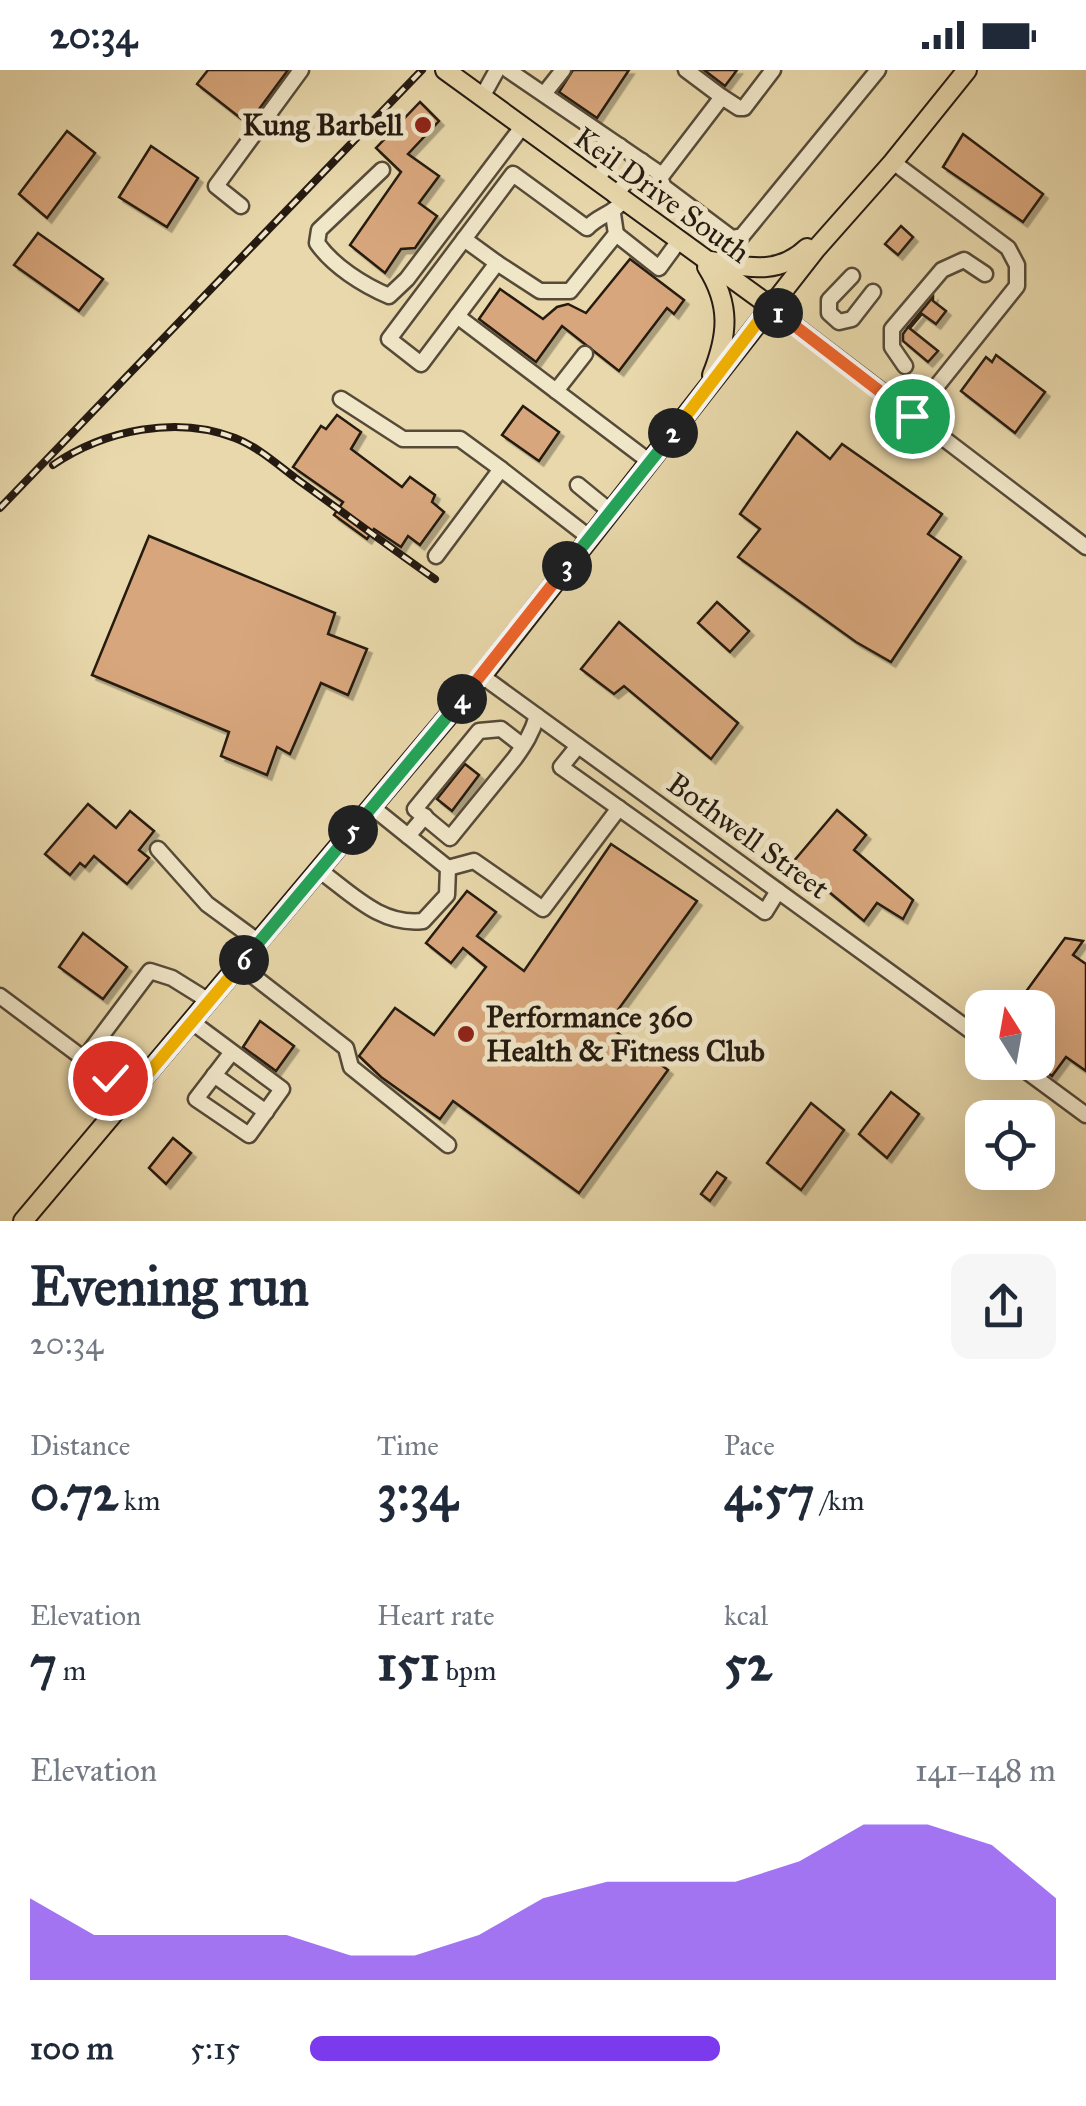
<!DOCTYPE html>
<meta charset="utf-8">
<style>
:root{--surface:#fff;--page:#f6f6f7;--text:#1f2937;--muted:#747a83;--accent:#7c3aed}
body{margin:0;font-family:"IM FELL Great Primer",serif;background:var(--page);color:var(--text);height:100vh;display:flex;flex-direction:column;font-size:38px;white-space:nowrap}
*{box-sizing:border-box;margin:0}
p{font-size:32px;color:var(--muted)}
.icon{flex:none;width:55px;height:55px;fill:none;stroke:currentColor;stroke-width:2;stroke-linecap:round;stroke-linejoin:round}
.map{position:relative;height:1151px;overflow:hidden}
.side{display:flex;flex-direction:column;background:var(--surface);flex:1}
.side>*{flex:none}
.needle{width:65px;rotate:349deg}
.buttons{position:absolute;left:965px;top:920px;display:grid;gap:20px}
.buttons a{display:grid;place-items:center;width:90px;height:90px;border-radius:20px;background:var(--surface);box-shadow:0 10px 40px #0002;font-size:50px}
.pin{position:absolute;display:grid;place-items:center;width:85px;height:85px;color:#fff;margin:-42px;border:5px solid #fff;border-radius:50%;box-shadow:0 2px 10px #0007}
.km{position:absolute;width:50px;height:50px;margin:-25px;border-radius:50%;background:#222;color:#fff;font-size:28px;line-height:50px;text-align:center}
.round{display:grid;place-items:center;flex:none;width:105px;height:105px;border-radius:20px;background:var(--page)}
.overview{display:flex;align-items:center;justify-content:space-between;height:170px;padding:0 30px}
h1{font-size:55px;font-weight:700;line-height:75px}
.figures{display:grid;grid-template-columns:repeat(3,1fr);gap:15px;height:170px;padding:10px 30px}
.figures div{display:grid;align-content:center}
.figures b{font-size:50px;font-weight:700}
.figures small{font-size:28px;font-weight:400}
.figures p{font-size:28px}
.chart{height:280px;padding:20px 30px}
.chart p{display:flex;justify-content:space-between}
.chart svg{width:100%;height:180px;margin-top:10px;fill:var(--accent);opacity:.7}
ul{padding:0 30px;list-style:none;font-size:32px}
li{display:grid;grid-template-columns:160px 120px 1fr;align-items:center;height:75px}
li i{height:25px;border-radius:12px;background:var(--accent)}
.status{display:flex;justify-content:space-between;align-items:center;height:70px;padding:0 50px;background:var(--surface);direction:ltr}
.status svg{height:28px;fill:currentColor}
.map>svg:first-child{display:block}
</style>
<div class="status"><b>20:34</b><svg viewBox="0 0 49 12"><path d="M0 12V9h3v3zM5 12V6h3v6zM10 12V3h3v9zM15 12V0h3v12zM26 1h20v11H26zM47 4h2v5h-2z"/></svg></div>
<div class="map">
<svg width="1086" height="1151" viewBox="0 0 1086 1151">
<defs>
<filter id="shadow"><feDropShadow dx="4.5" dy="4.5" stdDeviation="0" flood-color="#0004"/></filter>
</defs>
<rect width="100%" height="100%" fill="#e8d8ab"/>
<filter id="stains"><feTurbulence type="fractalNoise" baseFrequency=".002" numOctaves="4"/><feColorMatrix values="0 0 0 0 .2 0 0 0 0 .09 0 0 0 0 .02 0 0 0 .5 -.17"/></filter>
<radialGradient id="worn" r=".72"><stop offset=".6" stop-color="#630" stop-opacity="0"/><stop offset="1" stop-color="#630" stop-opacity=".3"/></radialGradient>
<g fill="#d8a67c" stroke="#251a11" stroke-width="2.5" filter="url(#shadow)">
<path d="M208,0h80l-40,54 -51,-40z"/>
<path d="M573,0h56l-32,48 -38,-26z"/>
<path d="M704,0h33l-12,16z"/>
<path d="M420,32l19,19 -31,33 31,22 -20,27 18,13 -22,32 -14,1 -16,24 -35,-28 51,-73 -25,-24z"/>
<path d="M67,61l28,22 -48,65 -28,-24z"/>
<path d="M963,64l80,60 -20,28 -80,-55z"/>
<path d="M151,76l47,32 -31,49 -48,-30z"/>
<path d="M901,156l12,11 -15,18 -13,-11z"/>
<path d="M38,163l65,46 -24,32 -65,-46z"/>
<path d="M630,189l54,41 -10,14 -7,-6 -48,63 -57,-45 -26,36 -57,-43 21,-30 43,30 14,-12 11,-3 18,9z"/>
<path d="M933,227v4l13,10 -10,13 -14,-10 -11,13 -2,-1z"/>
<path d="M908,257l30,24 -10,11 -25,-21v-7z"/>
<path d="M996,285l49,37 -30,41 -54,-42 25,-34 6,5z"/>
<path d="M523,336l36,26 -20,29 -37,-26z"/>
<path d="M337,345l24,17 -10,17 51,38 8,-10 25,18 -3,7 12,10 -24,33 -12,-9 -7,11 -27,-18 -7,10 -33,-24 9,-13 -50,-35 28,-41 5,3z"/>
<path d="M797,362l33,27 12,-15 100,70 -14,20 33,23 -70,105 -35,-20 -118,-85 22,-28 -20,-15z"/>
<path d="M149,466l186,77 -7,21 39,15 -19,46 -27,-12 -31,71 -13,-7 -10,28 -46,-19 8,-24 -137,-57z"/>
<path d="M717,532l32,29 -19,21 -32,-29z"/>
<path d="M619,552l119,101 -27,36 -87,-73 -10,8 -33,-25z"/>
<path d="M465,694l14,11 -27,36 -15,-12z"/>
<path d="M88,734l28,24 14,-17 24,20 -15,19 10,8 -22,26 -33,-28 -9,11 -5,-4 -10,12 -25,-21z"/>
<path d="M837,740l29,25 -12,15 59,50 -10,19 -26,-16 -13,18 -71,-59z"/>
<path d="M611,774l86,57 -90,124 61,45 -89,123 -126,-92 -13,18 -59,-42 -22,-21 36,-48 39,27 52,-68 -23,-19 -12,15 -25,-20 41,-52 29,21 -19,24 47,35z"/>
<path d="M83,863l44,34 -24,32 -44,-32z"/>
<path d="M1065,868l18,3 -10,14 13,9v107l-20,-14 -14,19 -14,-10v-58h-24z"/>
<path d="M260,951l34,25 -18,25 -33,-24z"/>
<path d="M891,1022l28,22 -32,44 -28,-24z"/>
<path d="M811,1033l33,27 -43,60 -34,-27z"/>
<path d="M173,1068l18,15 -25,31 -17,-16z"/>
<path d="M717,1102l9,6 -16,23 -9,-7z"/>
</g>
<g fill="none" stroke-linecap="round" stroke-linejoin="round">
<g stroke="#564a38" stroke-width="19">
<g id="minor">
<path d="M508,0l154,105"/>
<path d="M686,0l36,27"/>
<path d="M773,0l-29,38h-5l-17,-11 -62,81 4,9 68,51 10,-2 136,-166"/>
<path d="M544,24l19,-24"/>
<path d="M482,27l15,-27"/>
<path d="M893,92l115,86 9,17v21l-105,131"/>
<path d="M382,100l-63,60 -2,13c16,23 46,42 72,53l18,-17 115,-152"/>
<path d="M596,111l24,-35"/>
<path d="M615,126l27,-35"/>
<path d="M241,136l-25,-20 85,-116"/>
<path d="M613,144l3,20 -46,57h-30l-43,-28 -76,101 -32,-25 124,-165 74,54c12,-13 25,-13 36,-27"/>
<path d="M616,164l43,34 19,-26"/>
<path d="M464,169l33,24"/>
<path d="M852,206l-23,24v13l10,9 13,-3 21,-27"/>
<path d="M770,236l316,241"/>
<path d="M457,246l193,146"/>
<path d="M905,296l-13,-19v-18l50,-59 22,-10 21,14"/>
<path d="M556,321l29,-37"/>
<path d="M341,329l62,40h57l41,30"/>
<path d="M578,415l33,27"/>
<path d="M436,486l65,-87 89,69"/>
<path d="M482,606l500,363"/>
<path d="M523,676l-22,-17 -22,2 -64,78 35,29 65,-80c10,-14 17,-25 22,-42"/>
<path d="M578,676l-17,21 204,145 13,-21"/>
<path d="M372,737l36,29 17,-20"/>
<path d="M158,779l49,55 52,38"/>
<path d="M448,798l26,-7 69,48 76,-101"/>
<path d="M319,800c33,24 62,56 104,51l24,-26 1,-27 -40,-32"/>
<path d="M239,895l107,83 5,19 97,78"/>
<path d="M0,926l131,98"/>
<path d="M192,952l90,67 -33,46 -53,-36 36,-47"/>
<path d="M84,989l66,-88 22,7 37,23"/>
<path d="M1014,992l72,53"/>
<path d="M214,1005l52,37"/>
</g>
</g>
<g stroke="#251a11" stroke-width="22">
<g id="major">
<path d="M445,0l325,236"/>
<path d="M710,191c37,6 68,15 97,-13"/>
<path d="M707,197c24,38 21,68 5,108"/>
<path d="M23,1151l459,-545 334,-427 77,-87 74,-92"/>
</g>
</g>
<use href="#minor" stroke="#f0e6c8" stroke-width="14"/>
<use href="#major" stroke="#e8d8ab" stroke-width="18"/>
<g stroke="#251a11" stroke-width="8">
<g id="rail">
<path d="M53,395c51,-35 124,-50 182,-27 26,10 47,31 70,47 43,31 86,63 130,94"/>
<path d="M0,438l422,-438"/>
</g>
</g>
<use href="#rail" stroke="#f0e6c8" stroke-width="4" stroke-dasharray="11" stroke-linecap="butt"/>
</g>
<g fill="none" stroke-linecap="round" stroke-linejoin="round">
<g stroke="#fff" stroke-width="20">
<path id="split-1" d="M778,243l134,103"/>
</g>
<g stroke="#fff" stroke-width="20">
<path id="split-2" d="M673,363l97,-127 8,7"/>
</g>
<g stroke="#fff" stroke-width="20">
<path id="split-3" d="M567,496l106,-133"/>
</g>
<g stroke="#fff" stroke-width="20">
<path id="split-4" d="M462,629l105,-133"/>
</g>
<g stroke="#fff" stroke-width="20">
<path id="split-5" d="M353,760l109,-131"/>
</g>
<g stroke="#fff" stroke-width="20">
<path id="split-6" d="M244,890l109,-130"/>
</g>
<g stroke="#fff" stroke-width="20">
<path id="split-7" d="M110,1008l21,16 113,-134"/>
</g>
<use href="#split-1" stroke="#f0652b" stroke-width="12"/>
<use href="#split-2" stroke="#f5b400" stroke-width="12"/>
<use href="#split-3" stroke="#22a559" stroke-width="12"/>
<use href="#split-4" stroke="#f0652b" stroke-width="12"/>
<use href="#split-5" stroke="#22a559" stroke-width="12"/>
<use href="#split-6" stroke="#22a559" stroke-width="12"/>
<use href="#split-7" stroke="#f5b400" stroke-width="12"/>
</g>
<g fill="#8f2418" stroke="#f0e6c8" stroke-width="4">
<circle cx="423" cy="55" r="10"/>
<circle cx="466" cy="964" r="10"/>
</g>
<g text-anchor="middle" stroke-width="10" stroke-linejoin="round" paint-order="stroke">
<g font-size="30" font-weight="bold" fill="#251a11" stroke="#f0e6c8" text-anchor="end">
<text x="403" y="65">Kung Barbell</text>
<text x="486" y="957" text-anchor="start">Performance 360<tspan x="486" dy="34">Health &amp; Fitness Club</tspan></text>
</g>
<g font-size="30" fill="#251a11" stroke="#f0e6c8">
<text transform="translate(662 125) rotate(36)" y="10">Keil Drive South</text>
<text transform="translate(748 766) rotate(36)" y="10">Bothwell Street</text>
</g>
</g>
<rect width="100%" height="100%" filter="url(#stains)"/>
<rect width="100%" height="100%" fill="url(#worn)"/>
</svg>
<div class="buttons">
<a><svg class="needle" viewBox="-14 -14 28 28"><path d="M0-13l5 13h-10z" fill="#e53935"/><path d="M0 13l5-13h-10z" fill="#747a83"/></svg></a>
<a><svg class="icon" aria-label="locate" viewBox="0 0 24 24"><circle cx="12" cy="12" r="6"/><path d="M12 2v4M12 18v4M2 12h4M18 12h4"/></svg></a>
</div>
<div class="pin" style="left:912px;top:346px;background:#1e9e55"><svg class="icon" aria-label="arrive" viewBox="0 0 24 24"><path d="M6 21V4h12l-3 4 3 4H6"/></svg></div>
<div class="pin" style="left:110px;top:1008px;background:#d93025"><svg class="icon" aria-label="check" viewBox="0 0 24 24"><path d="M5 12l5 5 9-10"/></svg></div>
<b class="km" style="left:778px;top:243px">1</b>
<b class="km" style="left:673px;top:363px">2</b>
<b class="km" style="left:567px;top:496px">3</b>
<b class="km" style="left:462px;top:629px">4</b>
<b class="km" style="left:353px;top:760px">5</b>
<b class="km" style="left:244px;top:890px">6</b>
</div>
<section class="side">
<div class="overview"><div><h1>Evening run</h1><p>20:34</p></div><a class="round"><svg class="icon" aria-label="share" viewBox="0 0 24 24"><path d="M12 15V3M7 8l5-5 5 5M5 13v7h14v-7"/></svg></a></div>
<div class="figures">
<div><p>Distance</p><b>0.72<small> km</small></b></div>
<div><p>Time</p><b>3:34</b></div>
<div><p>Pace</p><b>4:57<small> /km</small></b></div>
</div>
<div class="figures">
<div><p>Elevation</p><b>7<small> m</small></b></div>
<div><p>Heart rate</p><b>151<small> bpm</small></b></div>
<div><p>kcal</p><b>52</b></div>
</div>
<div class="chart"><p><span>Elevation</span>141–148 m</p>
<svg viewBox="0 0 160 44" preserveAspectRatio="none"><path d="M0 44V24L10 33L20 33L30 33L40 33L50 38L60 38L70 33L80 24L90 20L100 20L110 20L120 15L130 6L140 6L150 11L160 24V44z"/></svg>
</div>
<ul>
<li><b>100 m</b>5:15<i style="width:55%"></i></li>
</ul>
</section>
